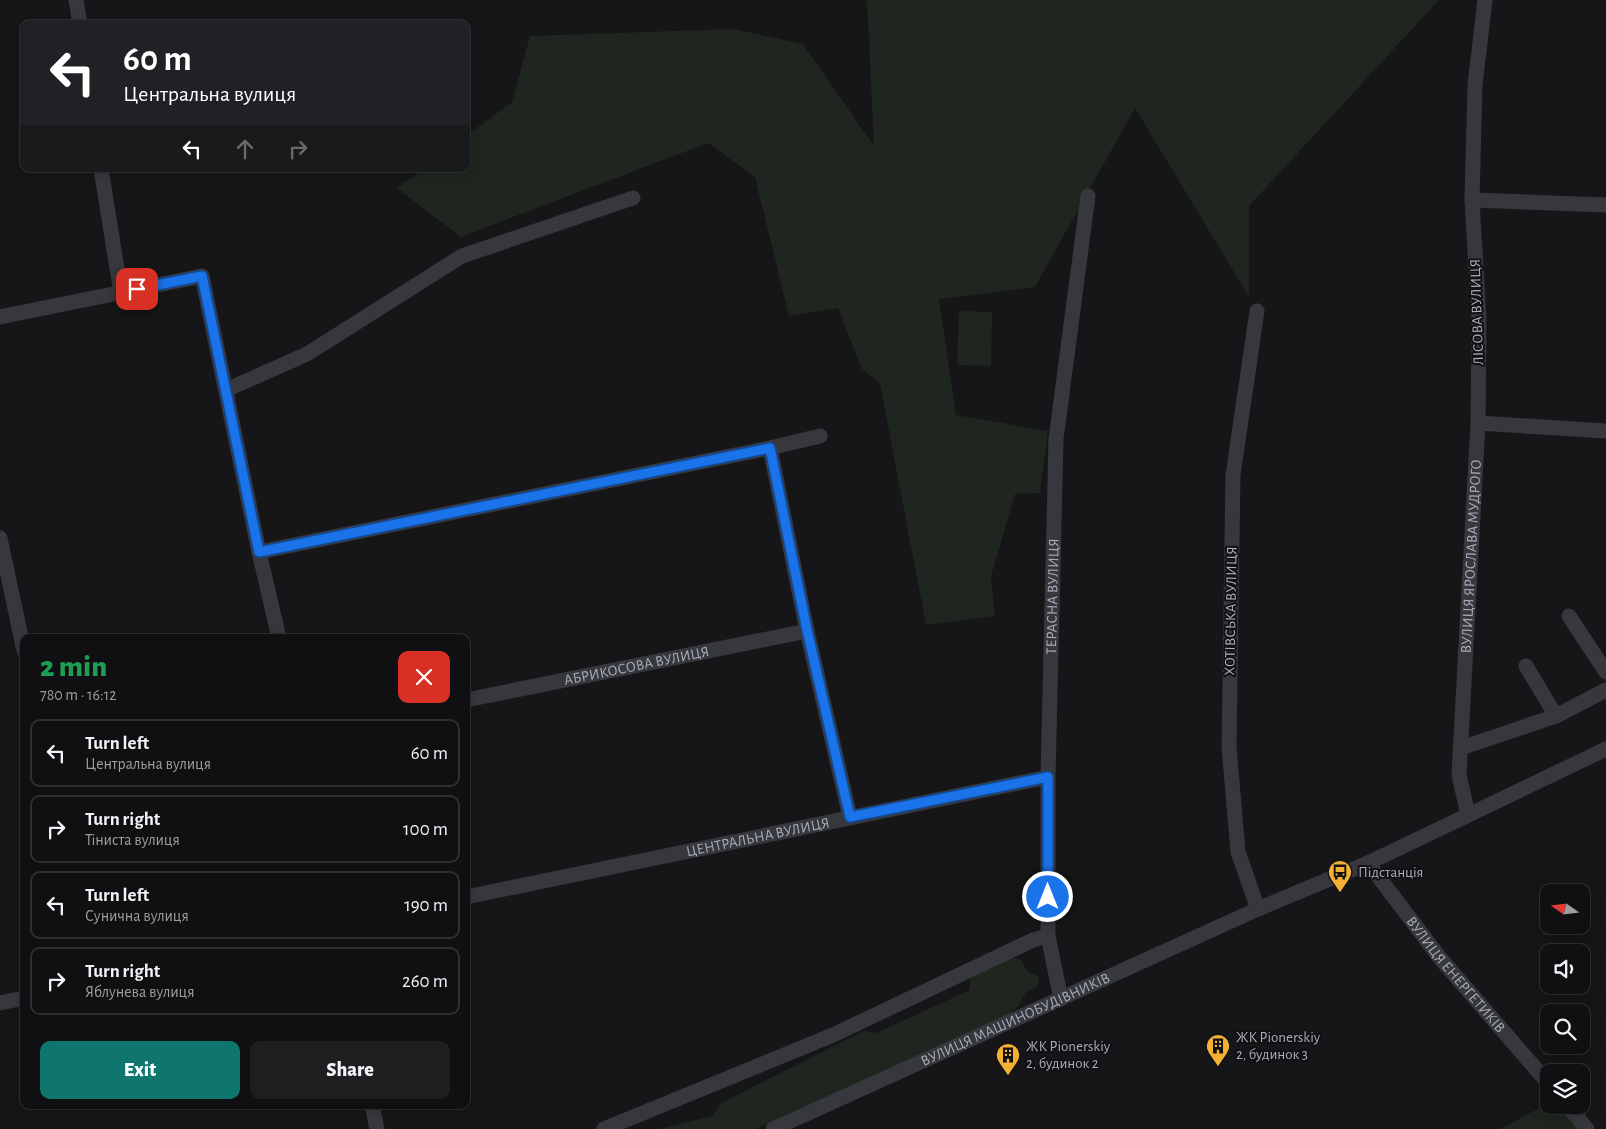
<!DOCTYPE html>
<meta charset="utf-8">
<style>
:root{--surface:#101012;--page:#1e1e20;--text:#f1f3f6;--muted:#9c9d9f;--line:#303032;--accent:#0f766e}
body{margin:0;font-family:"Alegreya Sans",sans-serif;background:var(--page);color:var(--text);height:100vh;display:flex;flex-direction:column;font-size:19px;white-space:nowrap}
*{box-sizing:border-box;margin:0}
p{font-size:16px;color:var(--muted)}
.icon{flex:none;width:28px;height:28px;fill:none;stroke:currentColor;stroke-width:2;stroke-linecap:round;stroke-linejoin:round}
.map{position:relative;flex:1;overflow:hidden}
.side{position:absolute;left:20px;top:634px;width:450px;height:475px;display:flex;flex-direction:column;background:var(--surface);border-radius:10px;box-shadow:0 2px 12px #0003,0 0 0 1px var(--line)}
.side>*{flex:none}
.hud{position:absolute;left:20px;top:20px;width:450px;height:152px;border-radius:10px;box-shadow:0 2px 12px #0003,0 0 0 1px var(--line);background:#202124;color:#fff;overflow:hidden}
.needle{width:32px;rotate:284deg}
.fabs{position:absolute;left:1540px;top:884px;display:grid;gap:10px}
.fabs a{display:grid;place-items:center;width:50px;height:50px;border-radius:10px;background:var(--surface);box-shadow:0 2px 12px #0003,0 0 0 1px var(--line);font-size:25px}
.pin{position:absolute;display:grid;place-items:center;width:42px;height:42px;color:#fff;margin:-21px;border-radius:10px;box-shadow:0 2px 8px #0006}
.me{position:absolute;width:55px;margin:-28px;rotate:0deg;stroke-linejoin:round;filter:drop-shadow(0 0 4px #0008)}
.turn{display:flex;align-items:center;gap:18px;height:105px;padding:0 20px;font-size:22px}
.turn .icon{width:65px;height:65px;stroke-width:2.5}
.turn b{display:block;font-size:35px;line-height:42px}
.lanes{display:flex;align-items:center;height:48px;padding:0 20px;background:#0003;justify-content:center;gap:25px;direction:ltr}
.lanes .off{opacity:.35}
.round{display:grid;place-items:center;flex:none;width:52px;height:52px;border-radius:10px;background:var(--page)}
.headline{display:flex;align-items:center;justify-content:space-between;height:85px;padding:0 20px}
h1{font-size:30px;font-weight:800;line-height:38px;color:#1e9e55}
.action{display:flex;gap:10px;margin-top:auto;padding:10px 20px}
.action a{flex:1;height:58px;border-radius:10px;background:var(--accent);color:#fff;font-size:20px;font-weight:800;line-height:58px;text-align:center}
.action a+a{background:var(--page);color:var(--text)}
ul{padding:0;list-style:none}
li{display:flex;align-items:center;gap:15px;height:68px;margin:0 10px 8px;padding:0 10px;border:2px solid var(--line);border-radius:10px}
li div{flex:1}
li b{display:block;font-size:19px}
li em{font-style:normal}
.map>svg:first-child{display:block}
</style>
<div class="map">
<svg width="1606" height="1129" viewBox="0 0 1606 1129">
<rect width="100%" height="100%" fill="#161618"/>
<path fill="#1e261f" d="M 867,0 L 1439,0 L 1249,206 L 1249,297 L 1135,108 L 1035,287 L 939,299 L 956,415 L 1048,431 L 1040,493 L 1015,494 L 991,576 L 995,616 L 926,625 L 880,384 L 862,369 L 838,308 L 789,316 L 755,177 L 708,143 L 461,237 L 397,188 L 423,169 L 466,169 L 466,136 L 512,102 L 530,36 L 734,29 L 803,44 L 874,146 Z
M 959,311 L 992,312 L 991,366 L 957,365 Z
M 1009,957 L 1021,960 L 1027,971 L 1039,976 L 1037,987 L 1026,992 L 1018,1007 L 1002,1019 L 756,1129 L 660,1129 L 712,1116 L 723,1102 L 864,1031 L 876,1033 L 970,990 L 970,977 Z
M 1549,1103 L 1549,1105 L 1567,1105 L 1587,1129 L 1500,1129 Z"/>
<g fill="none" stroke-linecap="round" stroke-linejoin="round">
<g stroke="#37383d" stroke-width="15">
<path d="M 76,0 L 80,24"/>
<path d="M 101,169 L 121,293"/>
<path d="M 1472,200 L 1606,205"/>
<path d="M 1257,311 L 1233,475 L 1229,747 L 1238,852 L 1258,909"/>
<path d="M 0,317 L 202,276 L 259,552 L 279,638"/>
<path d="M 226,390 L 307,354 L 462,256 L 633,198"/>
<path d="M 1478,423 L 1606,431"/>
<path d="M 770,448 L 807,631 L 850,817"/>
<path d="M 0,538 L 24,651"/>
<path d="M 259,552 L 770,448 L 820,436"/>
<path d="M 1569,616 L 1606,672"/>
<path d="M 1526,666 L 1556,716"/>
<path id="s1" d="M 466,700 L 807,631"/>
<path d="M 1461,748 L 1556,716 L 1606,690"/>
<path id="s2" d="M 1468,815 L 1459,775 L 1478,423 L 1479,320 L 1472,200 L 1475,85 L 1485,0"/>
<path id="s3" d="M 1368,863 L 1440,958 L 1549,1084"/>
<path id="s4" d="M 466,897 L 1048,777"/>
<path id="s5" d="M 1061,999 L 1048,936 L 1048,777 L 1056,439 L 1088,196"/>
<path d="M 0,1003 L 24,998"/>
<path d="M 372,1105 L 377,1129"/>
<path d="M 1567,1105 L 1587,1129"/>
<path d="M 604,1129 L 833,1035 L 1033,940 L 1048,936"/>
<path id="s6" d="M 773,1129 L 1258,909 L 1368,863 L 1606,749"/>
</g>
</g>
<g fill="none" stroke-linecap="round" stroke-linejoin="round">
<g stroke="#114b97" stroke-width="12">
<path id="route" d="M 137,289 L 202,276 L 259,552 L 770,448 L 807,630 L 850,817 L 1048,777 L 1048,897"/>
</g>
<use href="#route" stroke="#1a73e8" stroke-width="9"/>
</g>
<defs>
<g id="bus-pin" transform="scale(1.25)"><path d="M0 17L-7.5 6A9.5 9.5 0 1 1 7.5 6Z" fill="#f2b134" stroke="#111113"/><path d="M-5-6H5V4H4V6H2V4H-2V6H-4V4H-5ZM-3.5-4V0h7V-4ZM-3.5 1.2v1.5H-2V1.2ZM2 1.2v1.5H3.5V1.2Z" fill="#111"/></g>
<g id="building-pin" transform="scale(1.25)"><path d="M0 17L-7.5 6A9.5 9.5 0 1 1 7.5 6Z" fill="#f2b134" stroke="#111113"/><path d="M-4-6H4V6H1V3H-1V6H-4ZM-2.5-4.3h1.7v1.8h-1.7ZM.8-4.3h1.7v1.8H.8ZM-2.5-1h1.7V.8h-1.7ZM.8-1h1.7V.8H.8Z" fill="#111"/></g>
</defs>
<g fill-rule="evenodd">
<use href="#bus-pin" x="1340" y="872"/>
<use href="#building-pin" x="1218" y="1046"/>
<use href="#building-pin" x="1008" y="1055"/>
</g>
<g text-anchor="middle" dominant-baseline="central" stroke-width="4" stroke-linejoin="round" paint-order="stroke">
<g font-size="15" fill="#a8adb8" stroke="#111113">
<text transform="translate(1477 312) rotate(-92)">ЛІСОВА ВУЛИЦЯ</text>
<text stroke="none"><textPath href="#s2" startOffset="260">ВУЛИЦЯ ЯРОСЛАВА МУДРОГО</textPath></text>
<text stroke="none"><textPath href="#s5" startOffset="404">ТЕРАСНА ВУЛИЦЯ</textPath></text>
<text transform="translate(1231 611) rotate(-89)">ХОТІВСЬКА ВУЛИЦЯ</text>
<text stroke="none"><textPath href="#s1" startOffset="174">АБРИКОСОВА ВУЛИЦЯ</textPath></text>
<text stroke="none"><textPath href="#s4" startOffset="298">ЦЕНТРАЛЬНА ВУЛИЦЯ</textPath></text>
<text stroke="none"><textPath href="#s3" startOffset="142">ВУЛИЦЯ ЕНЕРГЕТИКІВ</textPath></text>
<text stroke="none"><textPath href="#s6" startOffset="266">ВУЛИЦЯ МАШИНОБУДІВНИКІВ</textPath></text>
</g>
<g font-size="15" fill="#a8adb8" stroke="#111113" text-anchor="start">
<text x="1358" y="872">Підстанція</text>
<text x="1236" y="1037">ЖК Pionerskiy<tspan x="1236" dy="17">2, будинок 3</tspan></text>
<text x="1026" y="1046">ЖК Pionerskiy<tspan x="1026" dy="17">2, будинок 2</tspan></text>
</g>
</g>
</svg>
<div class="fabs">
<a><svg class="needle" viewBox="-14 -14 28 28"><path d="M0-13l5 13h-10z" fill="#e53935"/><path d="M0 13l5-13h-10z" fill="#9c9d9f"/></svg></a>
<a><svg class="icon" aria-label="sound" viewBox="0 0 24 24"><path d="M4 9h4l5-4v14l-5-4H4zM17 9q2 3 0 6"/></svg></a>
<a><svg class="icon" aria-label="search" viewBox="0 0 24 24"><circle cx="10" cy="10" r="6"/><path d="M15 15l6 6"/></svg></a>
<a><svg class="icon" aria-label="layers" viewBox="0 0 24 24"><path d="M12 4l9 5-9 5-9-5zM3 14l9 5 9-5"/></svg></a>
</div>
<div class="pin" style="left:137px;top:289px;background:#d93025"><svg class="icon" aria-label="arrive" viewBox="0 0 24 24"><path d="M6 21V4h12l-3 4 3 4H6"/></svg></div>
<svg class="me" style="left:1048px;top:897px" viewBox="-20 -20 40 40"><circle r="17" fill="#1a73e8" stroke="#fff" stroke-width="3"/><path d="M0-11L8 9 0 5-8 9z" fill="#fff"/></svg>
<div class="hud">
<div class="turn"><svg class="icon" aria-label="left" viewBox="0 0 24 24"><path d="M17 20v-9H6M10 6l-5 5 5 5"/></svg><div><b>60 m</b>Центральна вулиця</div></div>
<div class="lanes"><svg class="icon" aria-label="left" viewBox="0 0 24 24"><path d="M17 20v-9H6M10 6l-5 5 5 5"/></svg><svg class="icon off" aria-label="ahead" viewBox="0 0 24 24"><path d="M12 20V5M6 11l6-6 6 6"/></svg><svg class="icon off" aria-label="right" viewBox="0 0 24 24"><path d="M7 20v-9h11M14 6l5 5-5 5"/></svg></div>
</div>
<section class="side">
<div class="headline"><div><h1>2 min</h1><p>780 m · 16:12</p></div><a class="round" style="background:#d93025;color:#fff"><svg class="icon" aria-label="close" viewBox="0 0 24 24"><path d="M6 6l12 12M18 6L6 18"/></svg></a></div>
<ul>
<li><svg class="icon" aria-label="left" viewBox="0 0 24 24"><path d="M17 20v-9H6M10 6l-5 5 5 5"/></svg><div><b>Turn left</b><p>Центральна вулиця</p></div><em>60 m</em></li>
<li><svg class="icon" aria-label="right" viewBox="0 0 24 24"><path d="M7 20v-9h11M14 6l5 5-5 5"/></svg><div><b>Turn right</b><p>Тіниста вулиця</p></div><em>100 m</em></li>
<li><svg class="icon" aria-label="left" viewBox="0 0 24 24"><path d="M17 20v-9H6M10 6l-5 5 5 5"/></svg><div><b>Turn left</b><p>Сунична вулиця</p></div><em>190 m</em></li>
<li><svg class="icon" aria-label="right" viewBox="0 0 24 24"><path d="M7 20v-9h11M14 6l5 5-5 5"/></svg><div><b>Turn right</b><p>Яблунева вулиця</p></div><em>260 m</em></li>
</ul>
<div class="action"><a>Exit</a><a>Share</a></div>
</section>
</div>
